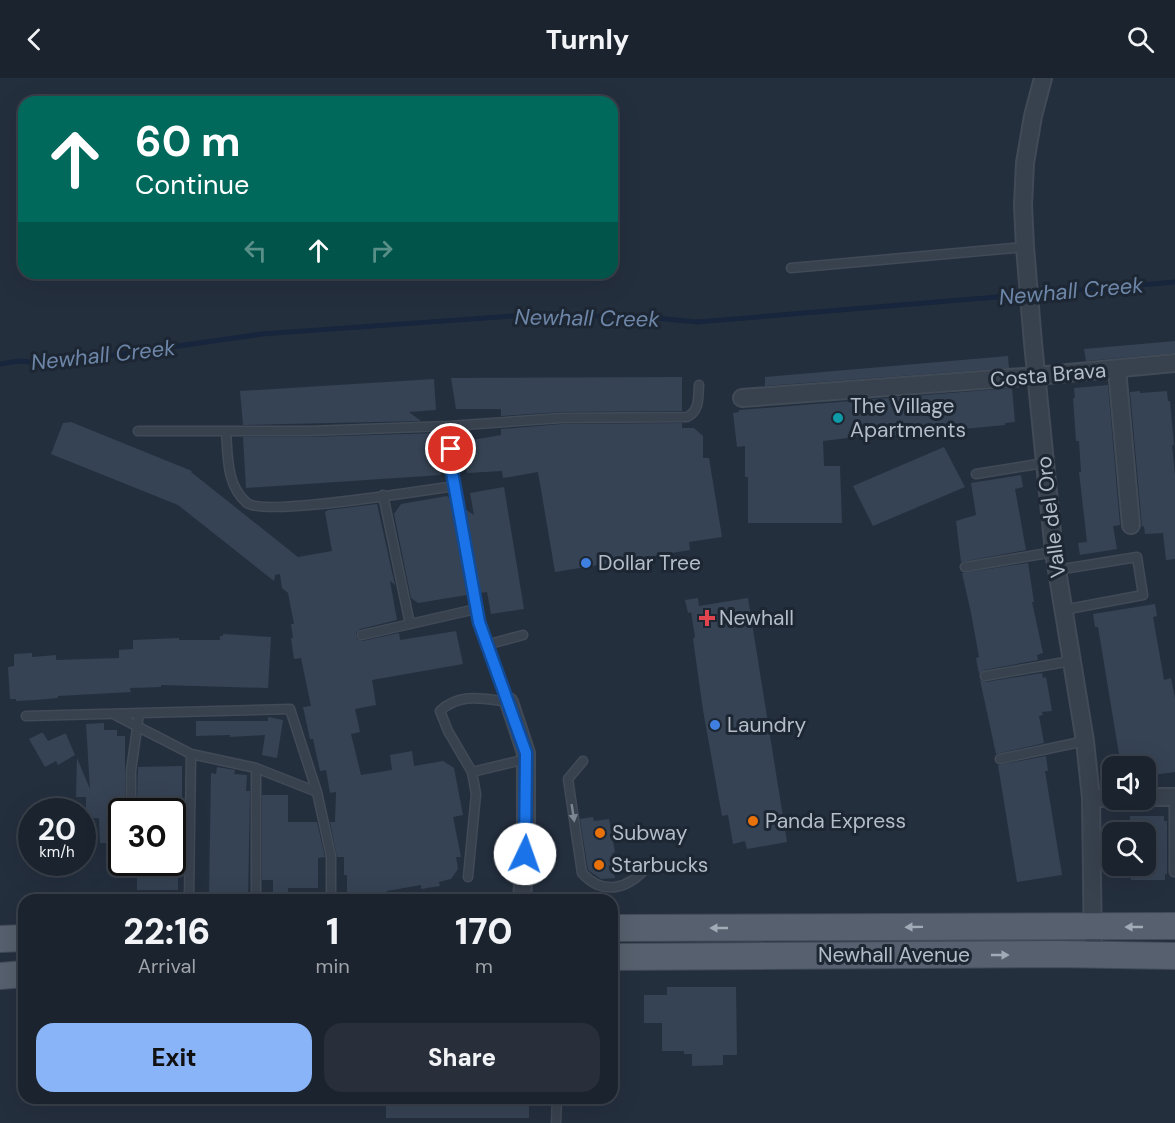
<!DOCTYPE html>
<style>
:root{--surface:#1b232e;--page:#282f3a;--text:#f1f3f6;--muted:#a0a4aa;--line:#39404a;--accent:#8ab4f8}
body{margin:0;font-family:"DM Sans",sans-serif;background:var(--page);color:var(--text);height:100vh;display:flex;flex-direction:column;font-size:22px;white-space:nowrap}
*{box-sizing:border-box;margin:0}
p{font-size:20px;color:var(--muted)}
.icon{flex:none;width:33px;height:33px;fill:none;stroke:currentColor;stroke-width:2;stroke-linecap:round;stroke-linejoin:round}
.map{position:relative;flex:1;overflow:hidden}
.panel{position:absolute;left:18px;top:816px;width:600px;height:210px;display:flex;flex-direction:column;background:var(--surface);border-radius:18px;box-shadow:0 6px 24px #0002,0 0 0 2px var(--line)}
.panel>*{flex:none}
.hud{position:absolute;left:18px;top:18px;width:600px;height:183px;border-radius:18px;box-shadow:0 6px 24px #0002,0 0 0 2px var(--line);background:#00695c;color:#fff;overflow:hidden}
.controls{position:absolute;left:1102px;top:678px;display:grid;gap:12px}
.controls a{display:grid;place-items:center;width:54px;height:54px;border-radius:12px;background:var(--surface);box-shadow:0 6px 24px #0002,0 0 0 2px var(--line);font-size:30px}
.speed{position:absolute;left:18px;top:720px;display:flex;gap:12px;font-size:30px;font-weight:700;text-align:center}
.speed>*{display:grid;place-content:center;width:78px;height:78px;border-radius:50%;background:var(--surface);box-shadow:0 6px 24px #0002,0 0 0 2px var(--line);line-height:1}
.speed small{font-size:15px;font-weight:400}
.speed .limit{border:3px solid #111;border-radius:9px;background:#fff;color:#111}
.pin{position:absolute;display:grid;place-items:center;width:51px;height:51px;color:#fff;margin:-26px;border:3px solid #fff;border-radius:50%;box-shadow:0 2px 6px #0007}
.me{position:absolute;width:66px;margin:-33px;rotate:3deg;stroke-linejoin:round;filter:drop-shadow(0 0 4px #0008)}
.turn{display:flex;align-items:center;gap:21px;height:126px;padding:0 18px;font-size:27px}
.turn .icon{width:78px;height:78px;stroke-width:2.5}
.turn b{display:block;font-size:42px;line-height:51px}
.lanes{display:flex;align-items:center;height:57px;padding:0 18px;background:#0003;justify-content:center;gap:30px;direction:ltr}
.lanes .off{opacity:.35}
.eta{display:flex;justify-content:space-evenly;align-items:center;height:102px;text-align:center}
.eta b{font-size:36px;font-weight:800;line-height:42px}
.primary-button{display:flex;gap:12px;margin-top:auto;padding:12px 18px}
.primary-button a{flex:1;height:69px;border-radius:18px;background:var(--accent);color:#111;font-size:24px;font-weight:800;line-height:69px;text-align:center}
.primary-button a+a{background:var(--page);color:var(--text)}
header{display:flex;justify-content:space-between;align-items:center;height:78px;padding:0 18px;background:var(--surface);font-size:27px;font-weight:800}
.map>svg:first-child{display:block}
</style>
<header><svg class="icon" aria-label="back" viewBox="0 0 24 24"><path d="M15 5l-7 7 7 7"/></svg>Turnly<svg class="icon" aria-label="search" viewBox="0 0 24 24"><circle cx="10" cy="10" r="6"/><path d="M15 15l6 6"/></svg></header>
<div class="map">
<svg width="1175" height="1045" viewBox="0 0 1175 1045">
<rect width="100%" height="100%" fill="#242f3e"/>
<g fill="none" stroke-linecap="round" stroke-linejoin="round">
<path stroke="#17263c" stroke-width="5" d="M 0,286 L 19,283 L 52,286 L 262,256 L 515,238 L 634,238 L 697,244 L 1175,204"/>
</g>
<path fill="#364354" d="M 1175,263 L 1175,275 L 1086,283 L 1084,271 Z
M 1008,278 L 1009,290 L 765,308 L 765,299 Z
M 682,299 L 682,333 L 562,334 L 501,338 L 501,331 L 456,331 L 451,300 Z
M 434,301 L 436,332 L 409,334 L 421,343 L 243,347 L 240,313 Z
M 1108,307 L 1120,447 L 1113,448 L 1117,471 L 1080,477 L 1078,465 L 1087,464 L 1079,394 L 1081,394 L 1079,363 L 1076,363 L 1073,320 L 1075,320 L 1074,310 Z
M 1012,310 L 1015,344 L 1005,345 L 1005,347 L 890,358 L 889,355 L 823,363 L 824,388 L 840,388 L 842,445 L 748,445 L 748,399 L 745,399 L 745,368 L 737,369 L 733,335 L 739,334 L 739,332 Z
M 1140,313 L 1140,315 L 1167,313 L 1168,323 L 1170,323 L 1174,367 L 1172,367 L 1175,397 L 1175,481 L 1166,482 L 1163,455 L 1145,456 L 1144,448 L 1142,449 L 1130,314 Z
M 71,344 L 192,393 L 191,394 L 298,479 L 332,473 L 325,434 L 328,432 L 377,426 L 395,507 L 390,503 L 397,542 L 360,551 L 356,555 L 357,561 L 363,563 L 399,555 L 400,562 L 456,553 L 463,586 L 372,602 L 376,627 L 355,631 L 360,654 L 351,656 L 361,697 L 392,692 L 390,677 L 412,673 L 414,688 L 443,683 L 454,690 L 463,737 L 453,739 L 461,779 L 456,779 L 458,791 L 451,801 L 439,804 L 440,808 L 421,811 L 421,807 L 387,813 L 387,822 L 347,822 L 347,797 L 344,797 L 344,779 L 337,779 L 330,744 L 335,744 L 336,714 L 330,715 L 326,692 L 320,693 L 313,661 L 310,661 L 303,629 L 311,628 L 301,580 L 294,581 L 291,560 L 293,560 L 291,546 L 294,546 L 288,515 L 282,510 L 280,496 L 275,497 L 274,503 L 178,427 L 51,376 L 63,345 Z
M 682,345 L 682,350 L 694,350 L 703,358 L 703,380 L 709,380 L 722,459 L 689,464 L 690,472 L 555,494 L 538,394 L 503,400 L 502,393 L 467,395 L 461,364 L 501,357 L 501,351 L 562,346 Z
M 437,355 L 441,397 L 246,410 L 243,359 L 309,359 Z
M 944,369 L 965,409 L 873,448 L 853,408 Z
M 1021,397 L 1023,409 L 1015,411 L 1026,472 L 961,484 L 956,443 L 976,437 L 971,405 Z
M 504,409 L 524,531 L 491,536 L 487,514 L 480,515 L 465,431 L 474,437 L 470,415 Z
M 447,418 L 450,421 L 467,517 L 418,525 L 411,520 L 394,436 L 401,426 Z
M 1028,485 L 1034,524 L 1032,524 L 1043,575 L 1037,577 L 1038,582 L 984,592 L 979,596 L 976,580 L 979,579 L 971,535 L 962,495 Z
M 698,520 L 699,528 L 748,520 L 787,764 L 747,771 L 745,763 L 733,766 L 728,737 L 722,738 L 703,632 L 693,561 L 695,559 L 691,534 L 688,535 L 685,522 Z
M 1155,526 L 1157,538 L 1153,539 L 1164,602 L 1171,600 L 1175,620 L 1175,694 L 1146,698 L 1146,688 L 1121,688 L 1098,549 L 1095,549 L 1093,536 Z
M 223,556 L 271,559 L 268,610 L 161,607 L 161,609 L 130,610 L 131,614 L 58,618 L 58,620 L 35,622 L 16,623 L 16,621 L 10,621 L 8,589 L 14,588 L 14,576 L 32,575 L 32,579 L 56,577 L 56,582 L 119,580 L 119,572 L 133,571 L 133,562 L 179,560 L 179,562 L 220,562 L 220,558 L 223,558 Z
M 1042,595 L 1043,600 L 1046,599 L 1052,633 L 1042,634 L 1043,637 L 1039,638 L 1044,665 L 996,676 L 980,602 L 986,604 Z
M 268,639 L 283,642 L 277,680 L 262,677 L 265,657 L 230,659 L 230,657 L 196,658 L 196,643 L 268,643 Z
M 104,645 L 104,652 L 117,652 L 117,658 L 125,658 L 125,726 L 122,726 L 122,765 L 100,765 L 99,740 L 86,740 L 86,719 L 76,719 L 77,680 L 90,711 L 86,646 Z
M 41,655 L 43,655 L 48,663 L 64,656 L 66,656 L 75,677 L 58,687 L 56,683 L 45,689 L 29,661 Z
M 1046,678 L 1048,693 L 1045,693 L 1062,797 L 1017,804 L 998,687 Z
M 182,688 L 182,725 L 176,725 L 176,734 L 159,734 L 159,725 L 137,725 L 138,689 Z
M 217,689 L 235,692 L 234,696 L 247,697 L 246,713 L 250,713 L 248,822 L 221,822 L 221,819 L 209,818 L 211,695 L 216,696 Z
M 262,717 L 288,717 L 288,744 L 317,744 L 325,779 L 318,780 L 318,810 L 288,810 L 288,822 L 273,822 L 273,802 L 262,802 Z
M 1130,738 L 1164,738 L 1164,743 L 1167,743 L 1167,796 L 1165,796 L 1165,802 L 1131,802 L 1131,788 L 1146,788 L 1146,754 L 1130,754 Z
M 593,739 L 594,743 L 609,741 L 615,774 L 612,776 L 615,800 L 601,801 L 588,792 L 580,741 Z
M 158,784 L 175,784 L 175,788 L 178,788 L 178,812 L 137,812 L 137,794 L 151,794 L 151,788 L 158,788 Z
M 667,909 L 736,909 L 737,977 L 723,977 L 723,987 L 692,988 L 692,976 L 684,976 L 684,973 L 662,973 L 662,945 L 644,945 L 644,917 L 667,917 Z
M 386,1020 L 529,1020 L 529,1040 L 386,1040 Z"/>
<g fill="none" stroke-linecap="round" stroke-linejoin="round">
<g stroke="#414a57" stroke-width="11">
<path id="lane" d="M 791,190 L 1025,169
M 138,353 L 309,353 L 449,348
M 226,353 C 228,378 226,407 247,425 C 264,439 424,412 455,408
M 976,396 L 1044,385
M 383,417 L 410,546
M 965,489 L 1054,474
M 1057,492 L 1137,479 L 1143,517 L 1063,532
M 362,557 L 476,531 L 452,394 L 449,348 L 562,340 L 687,339 C 700,333 698,319 699,307
M 486,567 L 523,557
M 985,598 L 1071,583
M 26,638 L 290,631 L 317,714 L 331,778 L 331,822
M 117,638 L 191,676 L 256,690 L 317,714
M 1000,681 L 1085,663
M 583,683 L 568,701 L 582,795 C 603,818 628,811 646,790
M 472,694 L 526,681
M 1174,719 L 1174,794
M 131,734 L 131,693 L 139,636
M 468,799 L 476,716 L 472,694 L 448,653 L 440,633 C 460,614 484,621 509,624 L 486,567 L 476,531
M 189,822 L 191,676
M 256,822 L 256,690
M 556,1045 L 557,1020"/>
</g>
<g stroke="#414a57" stroke-width="20">
<path id="street" d="M 1043,0 L 1033,38 L 1025,85 L 1023,127 L 1025,169 L 1033,265 L 1054,474 L 1085,663 L 1091,720 L 1093,878
M 1117,291 L 1131,447
M 742,320 L 1036,298 L 1175,285
M 509,624 L 526,675 L 526,755 L 522,822
M 1146,719 L 1175,719
M 1091,720 L 1113,720"/>
</g>
<g stroke="#414a57" stroke-width="28">
<path id="primary" d="M 612,850 L 1175,848
M 0,861 L 24,860
M 612,879 L 1057,876 L 1175,878
M 0,898 L 24,896"/>
</g>
<use href="#lane" stroke="#38414e" stroke-width="8"/>
<use href="#street" stroke="#38414e" stroke-width="16"/>
<use href="#primary" stroke="#56606e" stroke-width="26"/>
</g>
<defs><path id="oneway-solid" d="M-6-.8H1V-3.2L6.5 0L1 3.2V.8H-6Z" transform="scale(1.5)"/></defs>
<use fill="#7c8592" href="#oneway-solid" transform="translate(573 735) rotate(81)"/>
<g fill="#a1aab7">
<use href="#oneway-solid" transform="translate(914 849) rotate(179)"/>
<use href="#oneway-solid" transform="translate(1134 849) rotate(180)"/>
<use href="#oneway-solid" transform="translate(719 850) rotate(180)"/>
<use href="#oneway-solid" transform="translate(1000 877)"/>
</g>
<g fill="none" stroke-linecap="round" stroke-linejoin="round">
<g stroke="#114b97" stroke-width="15">
<path id="route" d="M 451,371 L 452,394 L 479,544 L 526,675 L 525,776"/>
</g>
<use href="#route" stroke="#1a73e8" stroke-width="10"/>
</g>
<circle fill="#0f9aa8" stroke="#1d2633" stroke-width="2" cx="838" cy="340" r="6"/>
<g fill="#3f7fe0" stroke="#1d2633" stroke-width="2">
<circle cx="586" cy="485" r="6"/>
<circle cx="715" cy="647" r="6"/>
</g>
<path fill="#e0444e" stroke="#1d2633" stroke-width="2" d="M704 531h6v6h6v6h-6v6h-6v-6h-6v-6h6z"/>
<g fill="#e8710a" stroke="#1d2633" stroke-width="2">
<circle cx="753" cy="743" r="6"/>
<circle cx="600" cy="755" r="6"/>
<circle cx="599" cy="787" r="6"/>
</g>
<g text-anchor="middle" dominant-baseline="central" stroke-width="6" stroke-linejoin="round" paint-order="stroke">
<g font-size="21" fill="#b4bcc9" stroke="#1d2633">
<text transform="translate(1048 297) rotate(-5)">Costa Brava</text>
<text transform="translate(1051 439) rotate(-97)">Valle del Oro</text>
<text x="894" y="877">Newhall Avenue</text>
</g>
<g font-size="21" fill="#b4bcc9" stroke="#1d2633" text-anchor="start">
<text x="850" y="328">The Village<tspan x="850" dy="24">Apartments</tspan></text>
<text x="598" y="485">Dollar Tree</text>
<text x="719" y="540">Newhall</text>
<text x="727" y="647">Laundry</text>
<text x="765" y="743">Panda Express</text>
<text x="612" y="755">Subway</text>
<text x="611" y="787">Starbucks</text>
</g>
<g font-size="22" font-style="italic" fill="#6d86a8" stroke="#1d2633">
<text transform="translate(1071 213) rotate(-5)">Newhall Creek</text>
<text transform="translate(587 240) rotate(1)">Newhall Creek</text>
<text transform="translate(103 277) rotate(-6)">Newhall Creek</text>
</g>
</g>
</svg>
<div class="controls">
<a><svg class="icon" aria-label="sound" viewBox="0 0 24 24"><path d="M4 9h4l5-4v14l-5-4H4zM17 9q2 3 0 6"/></svg></a>
<a><svg class="icon" aria-label="search" viewBox="0 0 24 24"><circle cx="10" cy="10" r="6"/><path d="M15 15l6 6"/></svg></a>
</div>
<div class="speed"><div>20<small>km/h</small></div><div class="limit">30</div></div>
<div class="pin" style="left:451px;top:371px;background:#d93025"><svg class="icon" aria-label="arrive" viewBox="0 0 24 24"><path d="M6 21V4h12l-3 4 3 4H6"/></svg></div>
<svg class="me" style="left:525px;top:776px" viewBox="-20 -20 40 40"><circle r="19" fill="#fff"/><path d="M0-13L10 11 0 6-10 11z" fill="#1a73e8"/></svg>
<div class="hud">
<div class="turn"><svg class="icon" aria-label="ahead" viewBox="0 0 24 24"><path d="M12 20V5M6 11l6-6 6 6"/></svg><div><b>60 m</b>Continue</div></div>
<div class="lanes"><svg class="icon off" aria-label="left" viewBox="0 0 24 24"><path d="M17 20v-9H6M10 6l-5 5 5 5"/></svg><svg class="icon" aria-label="ahead" viewBox="0 0 24 24"><path d="M12 20V5M6 11l6-6 6 6"/></svg><svg class="icon off" aria-label="right" viewBox="0 0 24 24"><path d="M7 20v-9h11M14 6l5 5-5 5"/></svg></div>
</div>
<section class="panel">
<div class="eta">
<div><b>22:16</b><p>Arrival</p></div>
<div><b>1</b><p>min</p></div>
<div><b>170</b><p>m</p></div>
</div>
<div class="primary-button"><a>Exit</a><a>Share</a></div>
</section>
</div>
